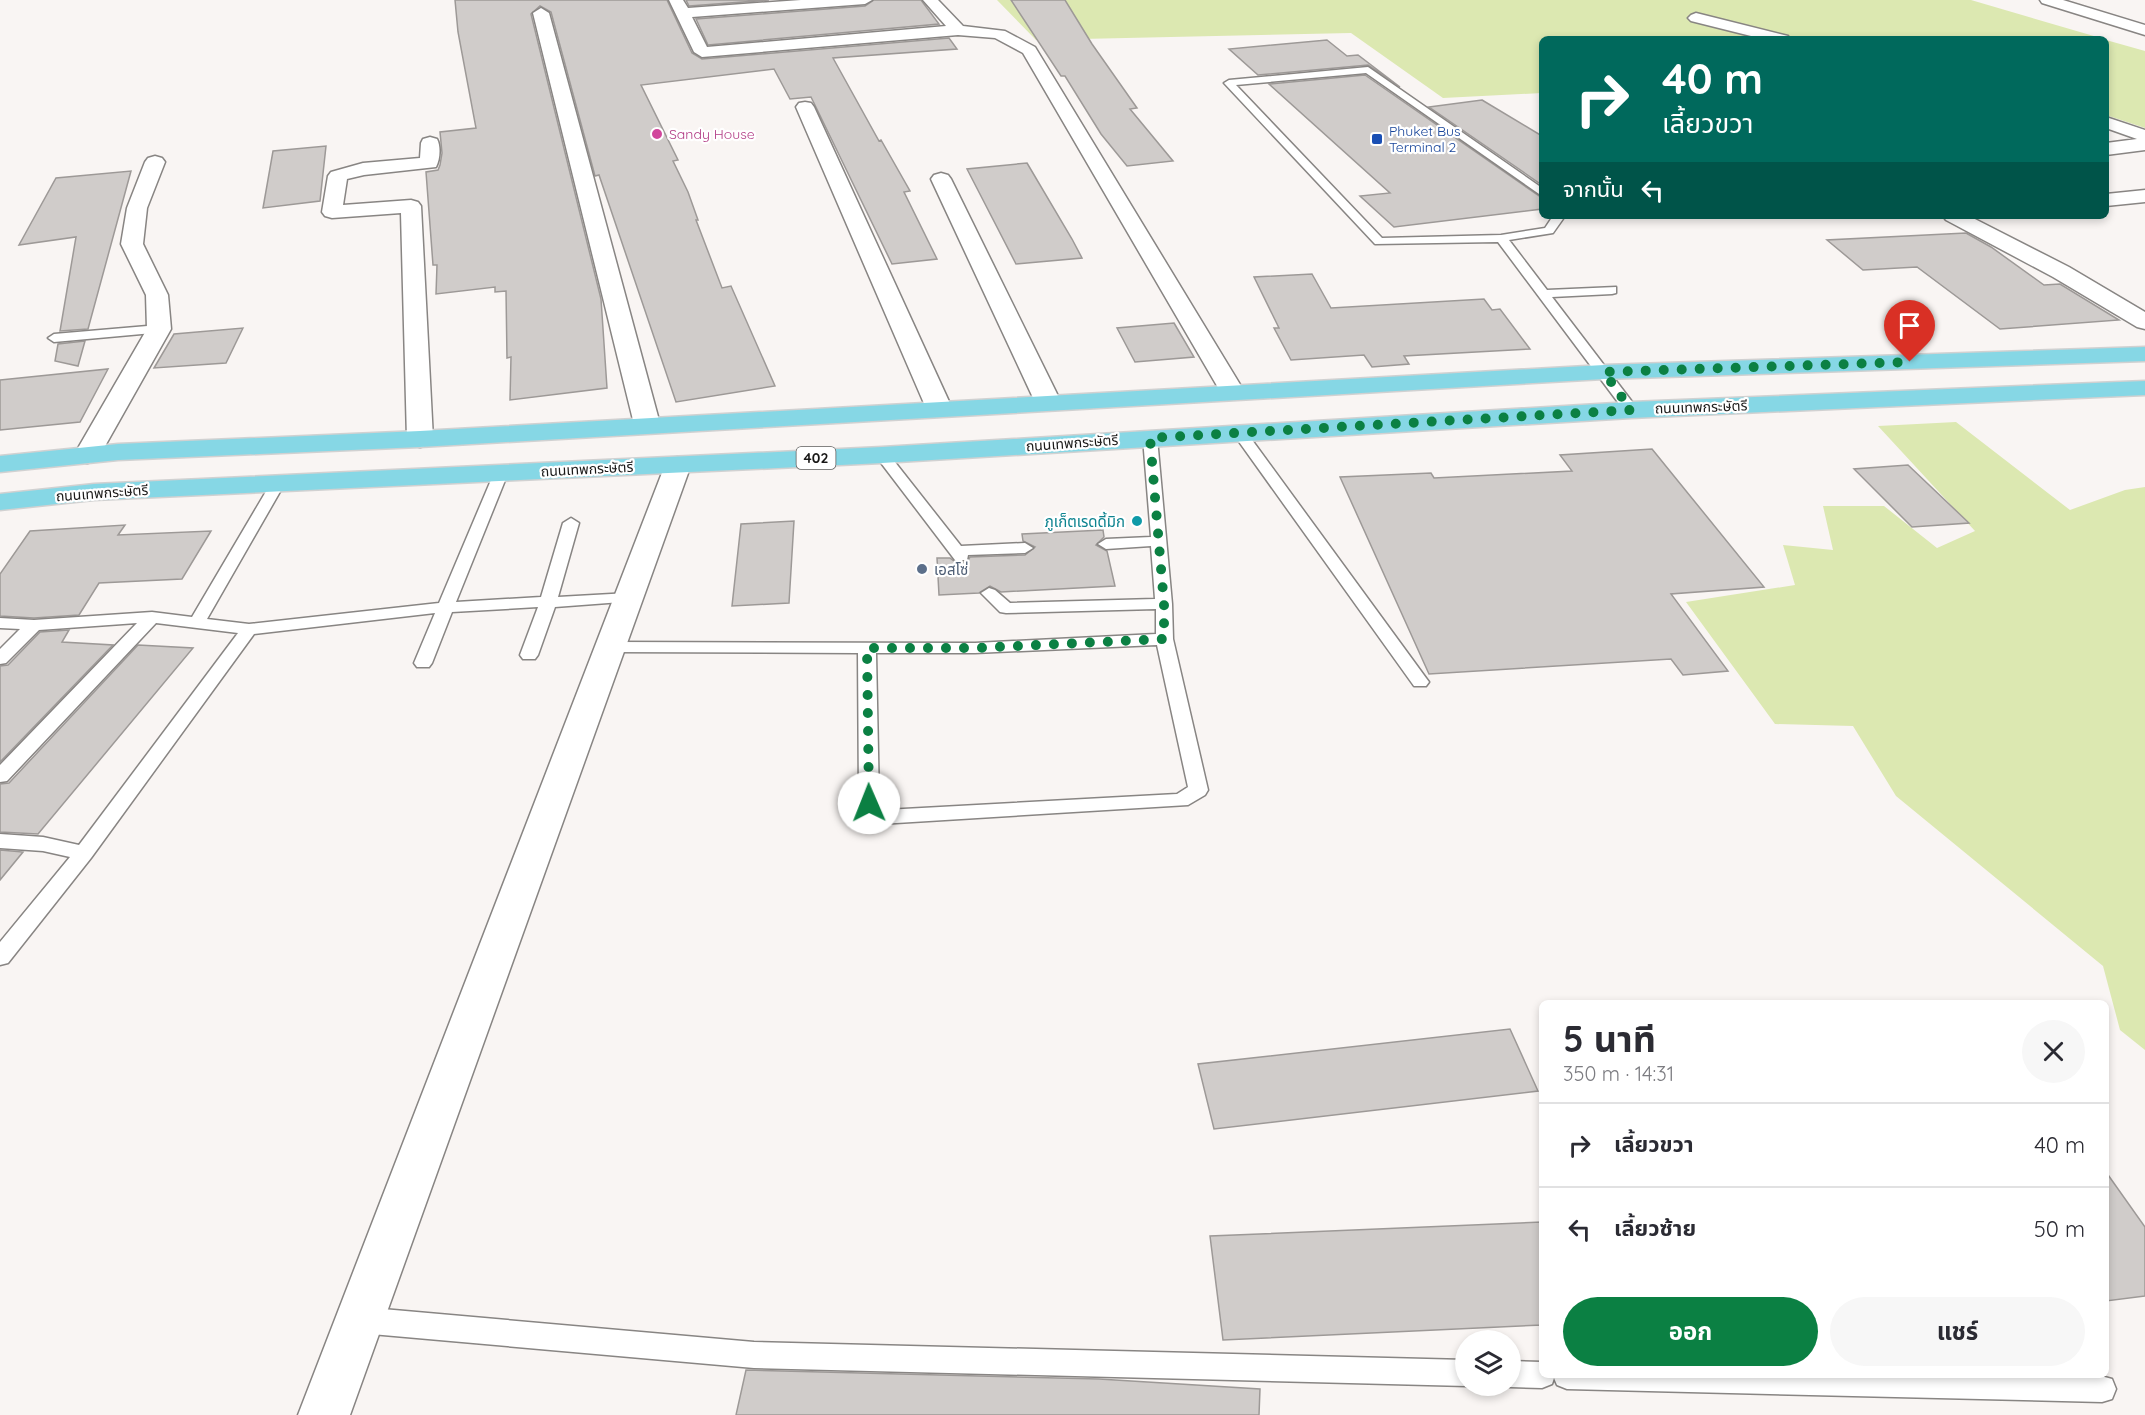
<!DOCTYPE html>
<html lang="th">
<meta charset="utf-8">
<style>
:root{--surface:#fff;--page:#f7f7f7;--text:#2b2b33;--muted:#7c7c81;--line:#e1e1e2;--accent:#0b8043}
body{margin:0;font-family:Quicksand,"Noto Sans Thai",sans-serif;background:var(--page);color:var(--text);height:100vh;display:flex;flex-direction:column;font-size:22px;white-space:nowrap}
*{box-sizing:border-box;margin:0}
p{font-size:20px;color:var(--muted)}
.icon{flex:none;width:33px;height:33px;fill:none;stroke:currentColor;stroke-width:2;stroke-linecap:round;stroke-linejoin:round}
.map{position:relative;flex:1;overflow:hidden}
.sheet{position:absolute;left:1539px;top:1000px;width:570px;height:378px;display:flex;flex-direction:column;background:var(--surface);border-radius:9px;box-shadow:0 3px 9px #0003}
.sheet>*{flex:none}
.top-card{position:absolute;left:1539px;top:36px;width:570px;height:183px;border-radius:9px;box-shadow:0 3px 9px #0003;background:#00695c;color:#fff;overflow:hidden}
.controls{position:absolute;left:1455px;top:1330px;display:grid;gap:12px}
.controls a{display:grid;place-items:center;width:66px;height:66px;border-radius:50%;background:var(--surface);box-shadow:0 3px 9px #0003;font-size:30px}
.pin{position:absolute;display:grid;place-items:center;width:51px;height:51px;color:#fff;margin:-62px -26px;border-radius:50% 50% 50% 0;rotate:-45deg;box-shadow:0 0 6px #0007}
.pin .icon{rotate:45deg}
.me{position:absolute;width:66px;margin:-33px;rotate:359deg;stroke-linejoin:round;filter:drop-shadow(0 0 4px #0008)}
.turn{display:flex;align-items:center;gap:21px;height:126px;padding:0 24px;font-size:27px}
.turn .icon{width:78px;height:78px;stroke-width:2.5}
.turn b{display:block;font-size:42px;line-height:51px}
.then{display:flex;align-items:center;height:57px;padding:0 24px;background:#0003;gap:12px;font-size:22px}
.round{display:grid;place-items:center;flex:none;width:63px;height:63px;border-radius:32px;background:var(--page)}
.overview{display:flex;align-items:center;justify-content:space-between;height:102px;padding:0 24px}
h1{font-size:36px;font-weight:700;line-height:45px}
.action{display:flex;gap:12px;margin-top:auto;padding:12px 24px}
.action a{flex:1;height:69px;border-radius:36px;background:var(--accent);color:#fff;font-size:24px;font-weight:700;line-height:69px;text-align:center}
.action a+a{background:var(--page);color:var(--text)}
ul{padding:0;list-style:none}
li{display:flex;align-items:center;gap:18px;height:84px;padding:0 24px;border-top:2px solid var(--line)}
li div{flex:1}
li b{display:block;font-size:22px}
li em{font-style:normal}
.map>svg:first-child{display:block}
</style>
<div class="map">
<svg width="2145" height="1415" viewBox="0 0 2145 1415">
<rect width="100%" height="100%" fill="#f9f5f3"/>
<path fill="#dce8b1" d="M 997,0 L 1971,0 L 2104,39 L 1542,39 L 1542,93 L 1443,98 L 1351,33 L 1036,40 Z
M 2106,40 L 2145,51 L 2145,128 L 2106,115 Z
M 1956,422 L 2070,510 L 2125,490 L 2145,487 L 2145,1050 L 2120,1030 L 2103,966 L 1896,796 L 1853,726 L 1775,724 L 1686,602 L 1795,585 L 1783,545 L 1833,550 L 1823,506 L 1884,506 L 1937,548 L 1975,531 L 1878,426 Z"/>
<path fill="#d0ccca" stroke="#9d9997" stroke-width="1.5" d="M 455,0 L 667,0 L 692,53 L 702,59 L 949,38 L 957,49 L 833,58 L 879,141 L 881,140 L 910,191 L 904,192 L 937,259 L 892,264 L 811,97 L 790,99 L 774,69 L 641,85 L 678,160 L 673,161 L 688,192 L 698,220 L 696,220 L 722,288 L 731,286 L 775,386 L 676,402 L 599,175 L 595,176 L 551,12 L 540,6 L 531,14 L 601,299 L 607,388 L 510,400 L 511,357 L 507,358 L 506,291 L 495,292 L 495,287 L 436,294 L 437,265 L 433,265 L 426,172 L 438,170 L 440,165 L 442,153 L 440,132 L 476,128 L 458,32 Z
M 686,0 L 769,0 L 689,6 Z
M 874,0 L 921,0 L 939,24 L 708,45 L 696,19 L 865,6 Z
M 1011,0 L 1065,0 L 1092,44 L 1137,108 L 1130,109 L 1173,161 L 1127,166 L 1101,134 L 1065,76 L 1061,76 Z
M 1327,40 L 1347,56 L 1358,55 L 1400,87 L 1368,65 L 1258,75 L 1229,49 Z
M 1365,75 L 1542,198 L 1542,209 L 1394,227 L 1360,196 L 1390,193 L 1269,84 Z
M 1482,100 L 1542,136 L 1542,185 L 1429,107 Z
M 326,146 L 320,201 L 263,208 L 273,151 Z
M 1027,163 L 1072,239 L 1082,258 L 1016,264 L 967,169 Z
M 131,171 L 88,329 L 60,331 L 76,237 L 19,245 L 56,178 Z
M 1966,233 L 1991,247 L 2044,285 L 2060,284 L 2119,320 L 2000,329 L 1917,267 L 1863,270 L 1827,240 Z
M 1312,274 L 1331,308 L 1484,299 L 1492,310 L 1500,309 L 1530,349 L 1404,356 L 1409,364 L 1372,367 L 1364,355 L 1291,360 L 1274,328 L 1279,328 L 1254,277 Z
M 1174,323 L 1194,357 L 1135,362 L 1117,328 Z
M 243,328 L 226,363 L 154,368 L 174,334 Z
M 85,341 L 78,366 L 55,361 L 58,344 Z
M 108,369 L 80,422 L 0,430 L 0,380 Z
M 1652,449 L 1764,587 L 1671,594 L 1728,671 L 1683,675 L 1671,659 L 1429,674 L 1340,477 L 1431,473 L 1434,478 L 1572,471 L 1560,455 Z
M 1908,465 L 1969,523 L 1912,527 L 1854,469 Z
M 794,521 L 789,603 L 732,606 L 741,524 Z
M 125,525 L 118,535 L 211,531 L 182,579 L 99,583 L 79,615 L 34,618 L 0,616 L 0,574 L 30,531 Z
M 1103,530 L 1104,537 L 1096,545 L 1107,551 L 1115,586 L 1001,592 L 990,586 L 979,593 L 939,595 L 937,558 L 950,558 L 955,562 L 967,562 L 970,557 L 1025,555 L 1035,547 L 1023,541 L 1022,534 Z
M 69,630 L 62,642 L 113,645 L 0,762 L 0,666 L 8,665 L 40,632 Z
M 138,645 L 193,648 L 38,834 L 0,832 L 0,784 L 9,783 Z
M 0,850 L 23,852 L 0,880 Z
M 1510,1029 L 1538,1091 L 1214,1129 L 1198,1064 Z
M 2106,1172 L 2145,1227 L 2145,1296 L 2106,1301 Z
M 1542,1222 L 1542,1325 L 1223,1340 L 1210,1236 Z
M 746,1370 L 1099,1379 L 1260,1389 L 1259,1415 L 736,1415 Z"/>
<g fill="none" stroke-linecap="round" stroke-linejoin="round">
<g stroke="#888583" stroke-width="3">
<path id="lane" d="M 1368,67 L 1542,188 L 1542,196 L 1366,73 L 1236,85 L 1382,238 L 1501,235 L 1545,228 L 1553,216 L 1565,216 L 1553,233 L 1509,240 L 1547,290 L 1616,287 L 1616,293 L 1612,294 L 1552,297 L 1636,407 L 1638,410 L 1636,413 L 1626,413 L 1498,242 L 1375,244 L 1224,83 L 1229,80 Z
M 159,325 L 164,326 L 165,329 L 164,332 L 54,342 L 48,338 L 54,334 Z
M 1239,428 L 1244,429 L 1426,678 L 1429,682 L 1426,686 L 1414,686 L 1232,432 Z
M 1150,434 L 1157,438 L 1172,604 L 1173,639 L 1208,790 L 1205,795 L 1188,805 L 880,824 L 873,822 L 859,803 L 858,653 L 612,652 L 606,651 L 603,647 L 606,643 L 612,642 L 975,643 L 1156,634 L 1156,609 L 1006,613 L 1000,612 L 981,593 L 989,588 L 995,590 L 1010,603 L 1155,599 L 1151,546 L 1106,549 L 1098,544 L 1106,539 L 1151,537 L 1143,438 ZM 1157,645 L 1188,787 L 1177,794 L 885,810 L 879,802 L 876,653 L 975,653 Z
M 882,451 L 887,452 L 961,546 L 1025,543 L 1033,548 L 1025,553 L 968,555 L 967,560 L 955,560 L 875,455 Z
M 501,469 L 508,473 L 456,602 L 541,597 L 563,523 L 571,518 L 579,523 L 558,597 L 629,593 L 637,598 L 635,601 L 555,607 L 538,655 L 535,659 L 523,659 L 520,655 L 538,607 L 452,612 L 432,663 L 429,667 L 417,667 L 414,663 L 435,613 L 254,634 L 91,858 L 8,963 L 0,965 L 0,942 L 70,857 L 43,851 L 0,848 L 0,834 L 43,837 L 79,845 L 238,633 L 156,623 L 7,781 L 0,782 L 0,765 L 137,623 L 39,630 L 6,663 L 0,664 L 0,649 L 20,629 L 0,628 L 0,618 L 34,620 L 152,612 L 192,617 L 271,483 L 278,479 L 285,483 L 207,619 L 249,624 L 439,603 L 494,473 Z
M 360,1307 L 754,1342 L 1466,1360 L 1467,1386 L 754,1368 L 360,1333 L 351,1329 L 347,1320 L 351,1311 Z
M 1510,1361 L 1542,1362 L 1542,1376 L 2101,1376 L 2112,1379 L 2116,1389 L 2112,1399 L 2102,1402 L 1567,1389 L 1557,1385 L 1554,1378 L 1552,1384 L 1542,1388 L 1510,1387 L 1507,1386 L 1510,1386 Z"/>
</g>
<g stroke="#888583" stroke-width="3">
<path id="street" d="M 669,0 L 683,0 L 688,8 L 801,0 L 872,0 L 865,4 L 692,17 L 707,47 L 946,26 L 923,0 L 938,0 L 963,26 L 1005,31 L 1035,47 L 1244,391 L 1241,396 L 1232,398 L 1223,396 L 1220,391 L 1023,53 L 995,38 L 958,35 L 702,57 L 694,52 Z
M 2040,0 L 2063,0 L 2145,25 L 2145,35 L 2042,3 Z
M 541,8 L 549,13 L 660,424 L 656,429 L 647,432 L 638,429 L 634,424 L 533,13 Z
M 1696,13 L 1788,36 L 1790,39 L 1763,39 L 1691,21 L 1688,18 L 1691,15 Z
M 805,102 L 811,103 L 814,107 L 952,408 L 948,413 L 939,416 L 930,413 L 926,408 L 796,107 L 799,103 Z
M 2106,117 L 2145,130 L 2145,150 L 2106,155 L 2106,143 L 2137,139 L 2106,128 Z
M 430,137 L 437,139 C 441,146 440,160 436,167 L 364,175 L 347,179 L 343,205 L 411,200 L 418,202 L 421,206 L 433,439 L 429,445 L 420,447 L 411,445 L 407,439 L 401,213 L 332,218 L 325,216 L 322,212 L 328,176 L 331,172 L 363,163 L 420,158 L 421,143 L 423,139 Z
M 155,156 L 162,158 L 165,162 L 147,208 L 143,244 L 168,295 L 171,329 L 100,455 L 96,461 L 87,463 L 78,461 L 74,455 L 147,329 L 146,295 L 121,244 L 127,208 L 145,162 L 148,158 Z
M 941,173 L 948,175 L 951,179 L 1061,402 L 1057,407 L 1048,410 L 1039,407 L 1035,402 L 931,179 L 934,175 Z
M 2145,190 L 2145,202 L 2106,206 L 2106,194 Z
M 1943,216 L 1969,216 L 2069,267 L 2145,312 L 2145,329 L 2137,327 L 2053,277 L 1946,220 Z
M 678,457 L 687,459 L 691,465 L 350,1415 L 298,1415 L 665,465 L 669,459 Z"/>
</g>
<g stroke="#d1d1d1" stroke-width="3">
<path id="primary" d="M 2145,347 L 2145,361 L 1604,379 L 420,447 L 118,460 L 0,472 L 0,456 L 118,444 L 420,431 L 1604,365 Z
M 2145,381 L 2145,395 L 1631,418 L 882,463 L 94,500 L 0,510 L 0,494 L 94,484 L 882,447 L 1631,402 Z"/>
</g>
<use href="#lane" fill="#fff" fill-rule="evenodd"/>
<use href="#street" fill="#fff" fill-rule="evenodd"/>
<use href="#primary" fill="#86d7e5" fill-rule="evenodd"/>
</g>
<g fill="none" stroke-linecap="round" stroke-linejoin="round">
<path stroke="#0b8043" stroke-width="10" stroke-dasharray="0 18" d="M 869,803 L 867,648 L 975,648 L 1164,639 L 1164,604 L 1150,438 L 1631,410 L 1604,372 L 1910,362"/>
</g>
<circle fill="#d1479c" stroke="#fff" stroke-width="2" cx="657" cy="134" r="6"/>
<rect fill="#1a4fb4" stroke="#fff" stroke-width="2" x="1371" y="133" width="12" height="12" rx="3"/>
<circle fill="#0f9aa8" stroke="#fff" stroke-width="2" cx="1137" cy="521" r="6"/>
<circle fill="#5c6f8a" stroke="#fff" stroke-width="2" cx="922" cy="569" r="6"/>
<g text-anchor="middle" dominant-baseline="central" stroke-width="4.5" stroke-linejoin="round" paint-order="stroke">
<g font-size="14" fill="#164399" stroke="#fff" text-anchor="start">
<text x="1389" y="131">Phuket Bus<tspan x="1389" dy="16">Terminal 2</tspan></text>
</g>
<g font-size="14" fill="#b23c85" stroke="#fff" text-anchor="start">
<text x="669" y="134">Sandy House</text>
</g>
<g font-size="14" fill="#191817" stroke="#fff">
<text transform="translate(1701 407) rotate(-2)">ถนนเทพกระษัตรี</text>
<text transform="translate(1072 443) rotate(-4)">ถนนเทพกระษัตรี</text>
<text transform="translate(587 469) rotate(-3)">ถนนเทพกระษัตรี</text>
<text transform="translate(102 493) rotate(-4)">ถนนเทพกระษัตรี</text>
</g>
<rect fill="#fff" stroke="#5e5d5d" stroke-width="1.5" x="796.5" y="447" width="39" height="22" rx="4.5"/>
<g font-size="14" font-weight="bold" fill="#191817">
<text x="816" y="458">402</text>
</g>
<g font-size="15" fill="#0d838f" stroke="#fff" text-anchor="end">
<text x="1125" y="521">ภูเก็ตเรดดี้มิก</text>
</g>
<g font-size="15" fill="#4e5e75" stroke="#fff" text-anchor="start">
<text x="934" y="569">เอสโซ่</text>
</g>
</g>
</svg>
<div class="controls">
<a><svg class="icon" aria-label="layers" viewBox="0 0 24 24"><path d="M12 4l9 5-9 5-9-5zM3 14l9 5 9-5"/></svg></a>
</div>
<div class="pin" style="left:1910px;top:362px;background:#d93025"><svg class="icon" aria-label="arrive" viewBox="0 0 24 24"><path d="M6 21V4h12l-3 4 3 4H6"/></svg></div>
<svg class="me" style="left:869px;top:803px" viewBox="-20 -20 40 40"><circle r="19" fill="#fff"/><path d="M0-13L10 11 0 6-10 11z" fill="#0b8043"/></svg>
<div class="top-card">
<div class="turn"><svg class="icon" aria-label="right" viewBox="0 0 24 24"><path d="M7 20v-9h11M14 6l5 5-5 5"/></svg><div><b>40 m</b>เลี้ยวขวา</div></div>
<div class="then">จากนั้น<svg class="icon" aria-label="left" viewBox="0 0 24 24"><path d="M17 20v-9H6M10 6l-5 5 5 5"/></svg></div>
</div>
<section class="sheet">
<div class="overview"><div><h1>5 นาที</h1><p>350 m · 14:31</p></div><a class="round"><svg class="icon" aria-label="close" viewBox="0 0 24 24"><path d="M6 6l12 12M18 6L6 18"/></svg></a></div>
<ul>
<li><svg class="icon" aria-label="right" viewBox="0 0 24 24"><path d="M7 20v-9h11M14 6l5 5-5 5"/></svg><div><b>เลี้ยวขวา</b></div><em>40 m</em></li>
<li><svg class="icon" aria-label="left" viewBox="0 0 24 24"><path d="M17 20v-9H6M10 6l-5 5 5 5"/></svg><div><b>เลี้ยวซ้าย</b></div><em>50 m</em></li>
</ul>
<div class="action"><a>ออก</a><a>แชร์</a></div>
</section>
</div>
